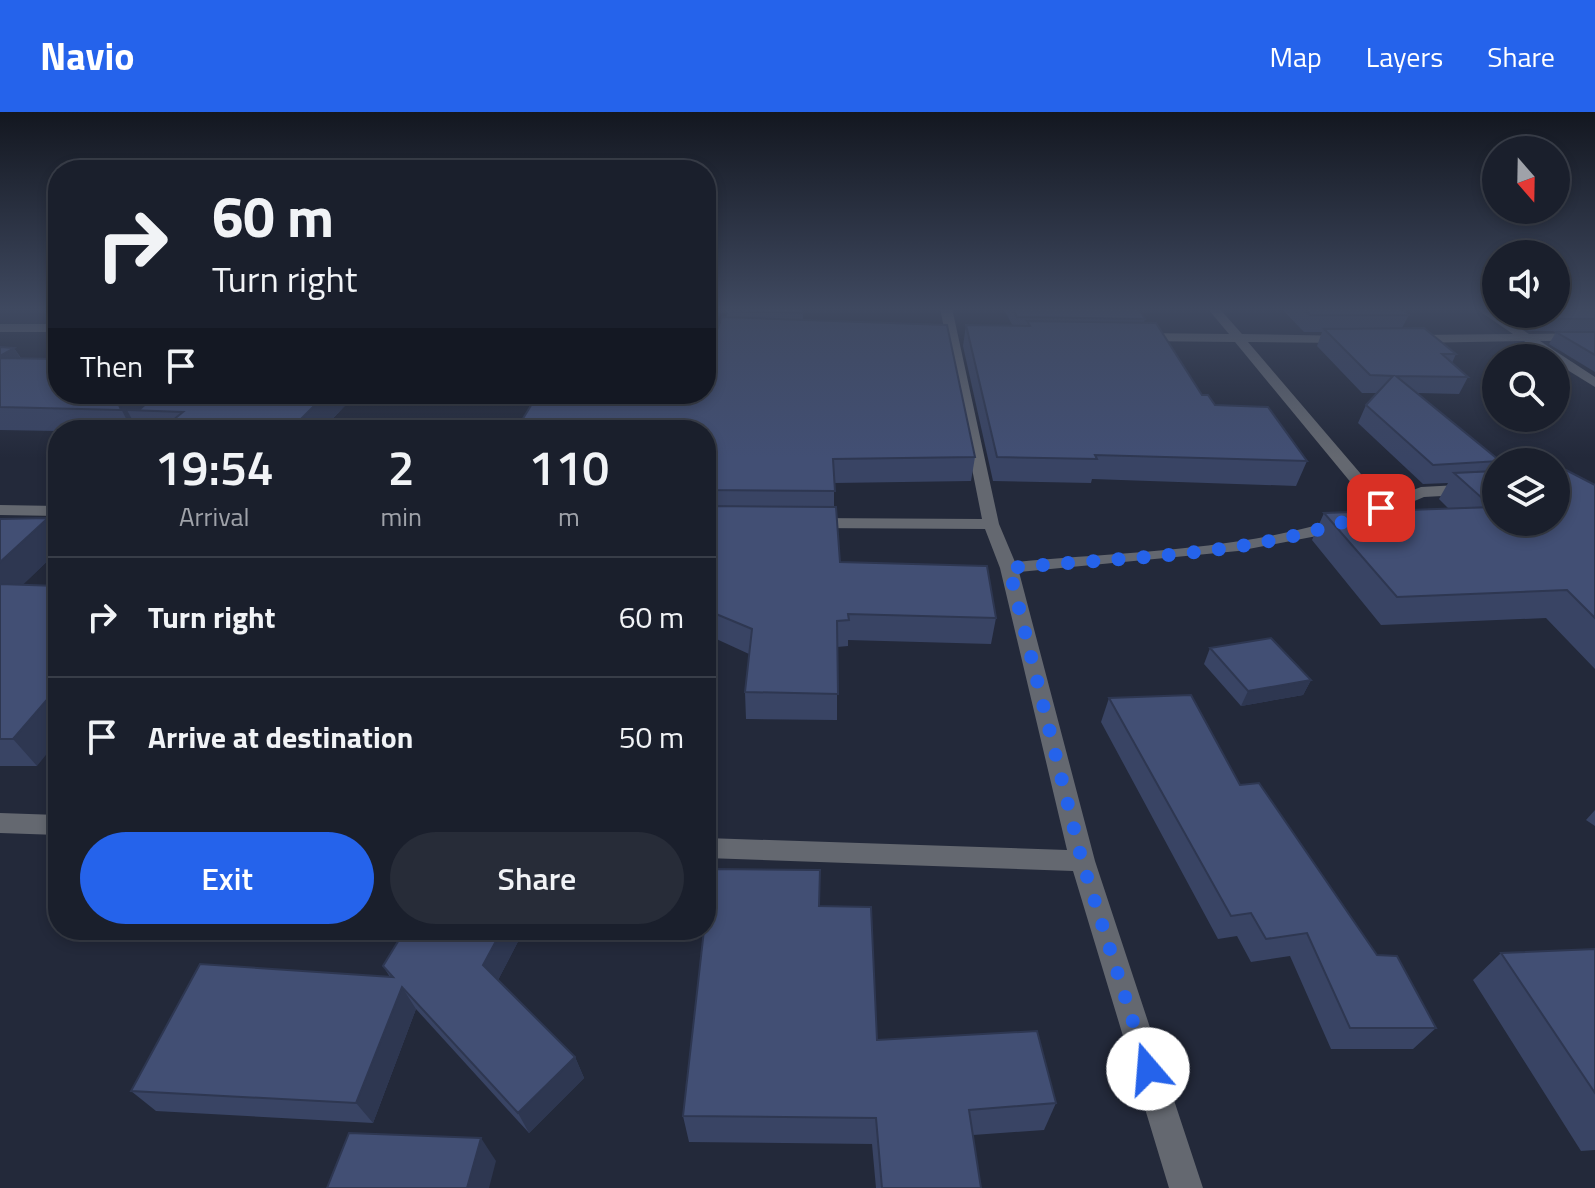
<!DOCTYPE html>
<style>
:root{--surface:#1a1f2c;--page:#272c38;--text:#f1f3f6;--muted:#9fa2a9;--line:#383d48;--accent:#2563eb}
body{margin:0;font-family:"Titillium Web",sans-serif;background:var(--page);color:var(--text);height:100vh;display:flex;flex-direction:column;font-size:30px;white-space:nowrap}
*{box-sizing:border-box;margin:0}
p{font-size:26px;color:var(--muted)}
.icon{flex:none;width:44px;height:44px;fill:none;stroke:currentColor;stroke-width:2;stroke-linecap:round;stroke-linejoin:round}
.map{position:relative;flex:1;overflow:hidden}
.sheet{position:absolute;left:48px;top:308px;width:668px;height:520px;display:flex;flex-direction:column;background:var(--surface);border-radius:32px;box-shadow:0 4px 12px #0003,0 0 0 2px var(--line)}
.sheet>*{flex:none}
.top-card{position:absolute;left:48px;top:48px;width:668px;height:244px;border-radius:32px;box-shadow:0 4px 12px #0003,0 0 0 2px var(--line);background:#1a1f2c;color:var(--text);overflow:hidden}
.needle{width:52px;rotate:160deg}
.fabs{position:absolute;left:1482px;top:24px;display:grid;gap:16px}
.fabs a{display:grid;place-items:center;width:88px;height:88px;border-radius:50%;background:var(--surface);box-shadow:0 4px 12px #0003,0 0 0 2px var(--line);font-size:40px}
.pin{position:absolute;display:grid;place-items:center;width:68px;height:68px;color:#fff;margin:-34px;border-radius:16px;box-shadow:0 4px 12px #0006}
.me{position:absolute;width:88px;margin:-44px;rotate:342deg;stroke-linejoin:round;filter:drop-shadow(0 0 6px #0008)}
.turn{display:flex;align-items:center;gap:28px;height:168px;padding:0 32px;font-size:36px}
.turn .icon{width:104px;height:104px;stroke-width:2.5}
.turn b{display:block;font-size:56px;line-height:68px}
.then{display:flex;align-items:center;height:76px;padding:0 32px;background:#0003;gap:16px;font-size:30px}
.eta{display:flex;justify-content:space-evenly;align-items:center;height:136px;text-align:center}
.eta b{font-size:48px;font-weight:600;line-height:56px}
.button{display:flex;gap:16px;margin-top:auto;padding:16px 32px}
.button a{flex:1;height:92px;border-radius:48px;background:var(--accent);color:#fff;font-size:32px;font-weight:600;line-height:92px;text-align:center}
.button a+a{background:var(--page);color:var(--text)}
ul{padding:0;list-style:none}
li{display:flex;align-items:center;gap:24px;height:120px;padding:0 32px;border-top:2px solid var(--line)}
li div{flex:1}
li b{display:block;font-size:30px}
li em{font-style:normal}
header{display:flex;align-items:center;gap:48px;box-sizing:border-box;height:112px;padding:0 40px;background:var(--accent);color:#fff}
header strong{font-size:38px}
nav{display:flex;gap:44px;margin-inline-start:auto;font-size:28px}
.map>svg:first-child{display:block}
</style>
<header>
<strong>Navio</strong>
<nav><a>Map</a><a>Layers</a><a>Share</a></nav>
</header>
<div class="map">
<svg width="1595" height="1076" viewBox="0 0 1595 1076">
<rect width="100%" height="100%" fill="#23293a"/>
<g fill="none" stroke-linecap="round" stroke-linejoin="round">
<path fill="#646870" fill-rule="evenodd" d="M 940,196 L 952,196 L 999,412 L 1015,450 C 1131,439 1263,439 1371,395 L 1235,230 L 1138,229 L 1132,225 L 1138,221 L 1229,222 L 1207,196 L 1219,196 L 1242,222 L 1350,224 L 1350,230 L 1346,231 L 1248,230 L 1384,389 L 1421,375 L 1496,371 L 1496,381 L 1424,385 L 1343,419 L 1238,439 L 1019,460 L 1095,749 L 1203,1076 L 1169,1076 L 1073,759 L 706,746 L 706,726 L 1067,738 L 1000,456 L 985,417 L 810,416 L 802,411 L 810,406 L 982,407 Z
M 1475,196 L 1489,196 L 1529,222 L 1595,221 L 1595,229 L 1540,229 L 1595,265 L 1595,275 L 1556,251 L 1556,246 L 1548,246 L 1524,229 L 1414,231 L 1408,227 L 1414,223 L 1513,222 Z
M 0,212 L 58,212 L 58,220 L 0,220 Z
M 706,214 L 742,214 L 748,218 L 742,222 L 706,222 Z
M 0,393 L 58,394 L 58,404 L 0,403 Z
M 0,701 L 58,703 L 58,723 L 0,721 Z"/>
</g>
<path fill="#394464" d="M 728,196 L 803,196 L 803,207 L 975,345 L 971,369 L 834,371 L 834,395 L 840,450 L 996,506 L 991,532 L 848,528 L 848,534 L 837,535 L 837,608 L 746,607 L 745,580 L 749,542 L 712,525 L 706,525 L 706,318 L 520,318 L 519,313 L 717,218 L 727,205 Z
M 1003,196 L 1138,196 L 1145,207 L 1144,211 L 1202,283 L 1215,293 L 1307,349 L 1296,374 L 1092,367 L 1091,371 L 993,369 L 963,234 L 966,213 L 1013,214 Z
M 1281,196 L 1400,196 L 1409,203 L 1402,216 L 1456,242 L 1452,251 L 1468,265 L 1459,282 L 1418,281 L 1496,350 L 1495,359 L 1496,410 L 1595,373 L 1595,557 L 1546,506 L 1381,513 L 1312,428 L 1324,401 L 1449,397 L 1439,387 L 1448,371 L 1423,372 L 1358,311 L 1366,293 L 1377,281 L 1362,281 L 1317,234 L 1322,220 L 1304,220 Z
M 1595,196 L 1595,219 L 1529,219 L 1503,202 L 1556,202 Z
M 1556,220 L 1595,220 L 1595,260 L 1549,232 Z
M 0,235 L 14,236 L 21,246 L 58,282 L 356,282 L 322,318 L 138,318 L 135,313 L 132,316 L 133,318 L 58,319 L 0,318 Z
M 0,407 L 58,439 L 22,473 L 37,654 L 0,654 Z
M 1210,536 L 1311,568 L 1303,583 L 1241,594 L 1204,552 Z
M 1109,586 L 1240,673 L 1436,916 L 1413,937 L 1331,937 L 1290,844 L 1251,850 L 1237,824 L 1218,827 L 1101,610 Z
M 1595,698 L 1595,714 L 1586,708 Z
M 819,794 L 877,928 L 1056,991 L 1044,1018 L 973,1023 L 981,1076 L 876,1076 L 872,1032 L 689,1030 L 683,1004 Z
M 524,818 L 498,868 L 575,945 L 584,966 L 529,1021 L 416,897 L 373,1011 L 156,999 L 131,979 L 390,865 L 383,854 Z
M 1595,837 L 1595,1038 L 1581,1039 L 1473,868 L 1501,841 Z"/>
<path fill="#2e3751" d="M 14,236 L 27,257 L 0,249 L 0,244 Z
M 132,282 L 169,282 L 150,299 L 127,298 L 135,313 L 132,316 L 132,318 L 119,293 Z
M 326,282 L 356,282 L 322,318 L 290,318 Z
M 48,406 L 58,421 L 58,439 L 0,495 L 0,450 Z
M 1311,568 L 1303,583 L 1241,594 L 1248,579 Z
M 58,575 L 58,628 L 37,654 L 13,627 Z
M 502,818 L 524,818 L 494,876 L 483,853 Z
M 402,875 L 416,897 L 373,1011 L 356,991 Z
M 575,945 L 584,966 L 529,1021 L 518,1001 Z
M 481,1026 L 496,1049 L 489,1076 L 467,1076 Z"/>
<path fill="#424f74" stroke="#2e3751" stroke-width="2" d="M 728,196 L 803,196 L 802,201 L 727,199 Z
M 1012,196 L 1138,196 L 1145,207 L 1017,205 Z
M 1303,196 L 1400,196 L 1409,203 L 1310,203 Z
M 1556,196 L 1595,196 L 1595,207 L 1536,207 L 1528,202 L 1556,202 Z
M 722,205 L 947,213 L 975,345 L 833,347 L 835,379 L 706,378 L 706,318 L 632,318 L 633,316 L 519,313 L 538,282 L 706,282 L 706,218 L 717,218 Z
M 1027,209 L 1156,211 L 1202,283 L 1208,283 L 1215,293 L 1268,295 L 1307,349 L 1095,343 L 1097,347 L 997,345 L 966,213 L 1030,214 Z
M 1424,216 L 1456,242 L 1442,242 L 1468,265 L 1396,264 L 1500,349 L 1433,353 L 1366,293 L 1393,264 L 1370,263 L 1324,217 Z
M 1556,220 L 1595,220 L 1595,243 Z
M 0,235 L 14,236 L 0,244 Z
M 0,246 L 58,247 L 58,282 L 132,282 L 119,293 L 121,298 L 0,295 Z
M 157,282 L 326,282 L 290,318 L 161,318 L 183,300 L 127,298 L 140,297 Z
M 1566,358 L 1595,373 L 1595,506 L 1567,478 L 1397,485 L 1324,401 L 1492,395 L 1454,361 L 1496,359 L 1496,410 L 1556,410 L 1556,361 Z
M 706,394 L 836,395 L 840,450 L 987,454 L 996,506 L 848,502 L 849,508 L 837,509 L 838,582 L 745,580 L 752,517 L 709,499 L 706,499 Z
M 48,406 L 0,450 L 0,407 Z
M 0,472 L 58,474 L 58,575 L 13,627 L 0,627 Z
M 1271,526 L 1311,568 L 1248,579 L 1210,536 Z
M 1191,583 L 1240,673 L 1259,671 L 1377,843 L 1397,844 L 1436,916 L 1350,916 L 1307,821 L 1266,827 L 1251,801 L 1231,804 L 1109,586 Z
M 711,757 L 820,758 L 819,794 L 871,795 L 877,928 L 1037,919 L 1056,991 L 969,998 L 981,1076 L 882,1076 L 876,1006 L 683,1004 L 704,818 L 706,818 L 706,800 Z
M 405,818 L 502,818 L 483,853 L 575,945 L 518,1001 L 402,875 L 356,991 L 131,979 L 200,852 L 393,865 L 383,854 Z
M 1595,837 L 1595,981 L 1501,841 Z
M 349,1021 L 481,1026 L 467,1076 L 327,1076 Z"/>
<linearGradient id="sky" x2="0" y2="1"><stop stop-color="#131720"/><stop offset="0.57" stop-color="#3f4960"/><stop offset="1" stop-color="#3f4960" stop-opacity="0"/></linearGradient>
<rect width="1595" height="346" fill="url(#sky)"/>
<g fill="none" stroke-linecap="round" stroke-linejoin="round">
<path stroke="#2563eb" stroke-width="14" stroke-dasharray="0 25.2" d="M 1148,957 L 1082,749 L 1009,456 C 1133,444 1265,445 1381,396"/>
</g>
</svg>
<div class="fabs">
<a><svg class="needle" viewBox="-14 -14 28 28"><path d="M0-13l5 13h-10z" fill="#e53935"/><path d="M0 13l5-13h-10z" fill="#9fa2a9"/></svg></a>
<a><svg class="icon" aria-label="sound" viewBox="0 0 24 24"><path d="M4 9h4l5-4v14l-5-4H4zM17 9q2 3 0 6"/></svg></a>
<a><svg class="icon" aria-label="search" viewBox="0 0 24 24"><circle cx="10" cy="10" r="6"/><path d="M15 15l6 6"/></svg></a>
<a><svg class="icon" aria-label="layers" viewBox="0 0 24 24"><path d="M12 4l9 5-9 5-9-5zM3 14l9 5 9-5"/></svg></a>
</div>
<div class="pin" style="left:1381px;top:396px;background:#d93025"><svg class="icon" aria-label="arrive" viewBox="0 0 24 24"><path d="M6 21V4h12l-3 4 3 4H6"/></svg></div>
<svg class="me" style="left:1148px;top:957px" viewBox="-20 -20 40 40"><circle r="19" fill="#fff"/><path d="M0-13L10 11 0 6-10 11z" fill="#2563eb"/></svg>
<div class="top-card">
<div class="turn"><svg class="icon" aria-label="right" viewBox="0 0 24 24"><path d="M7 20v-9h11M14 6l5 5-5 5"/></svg><div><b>60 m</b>Turn right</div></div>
<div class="then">Then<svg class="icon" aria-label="arrive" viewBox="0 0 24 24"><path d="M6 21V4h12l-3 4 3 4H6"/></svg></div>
</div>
<section class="sheet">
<div class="eta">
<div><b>19:54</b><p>Arrival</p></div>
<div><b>2</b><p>min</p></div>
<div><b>110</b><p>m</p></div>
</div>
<ul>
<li><svg class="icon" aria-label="right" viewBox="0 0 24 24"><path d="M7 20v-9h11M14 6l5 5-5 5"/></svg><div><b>Turn right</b></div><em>60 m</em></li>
<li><svg class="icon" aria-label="arrive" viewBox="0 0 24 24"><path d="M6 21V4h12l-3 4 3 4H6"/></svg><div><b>Arrive at destination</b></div><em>50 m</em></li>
</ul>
<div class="button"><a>Exit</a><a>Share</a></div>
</section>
</div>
